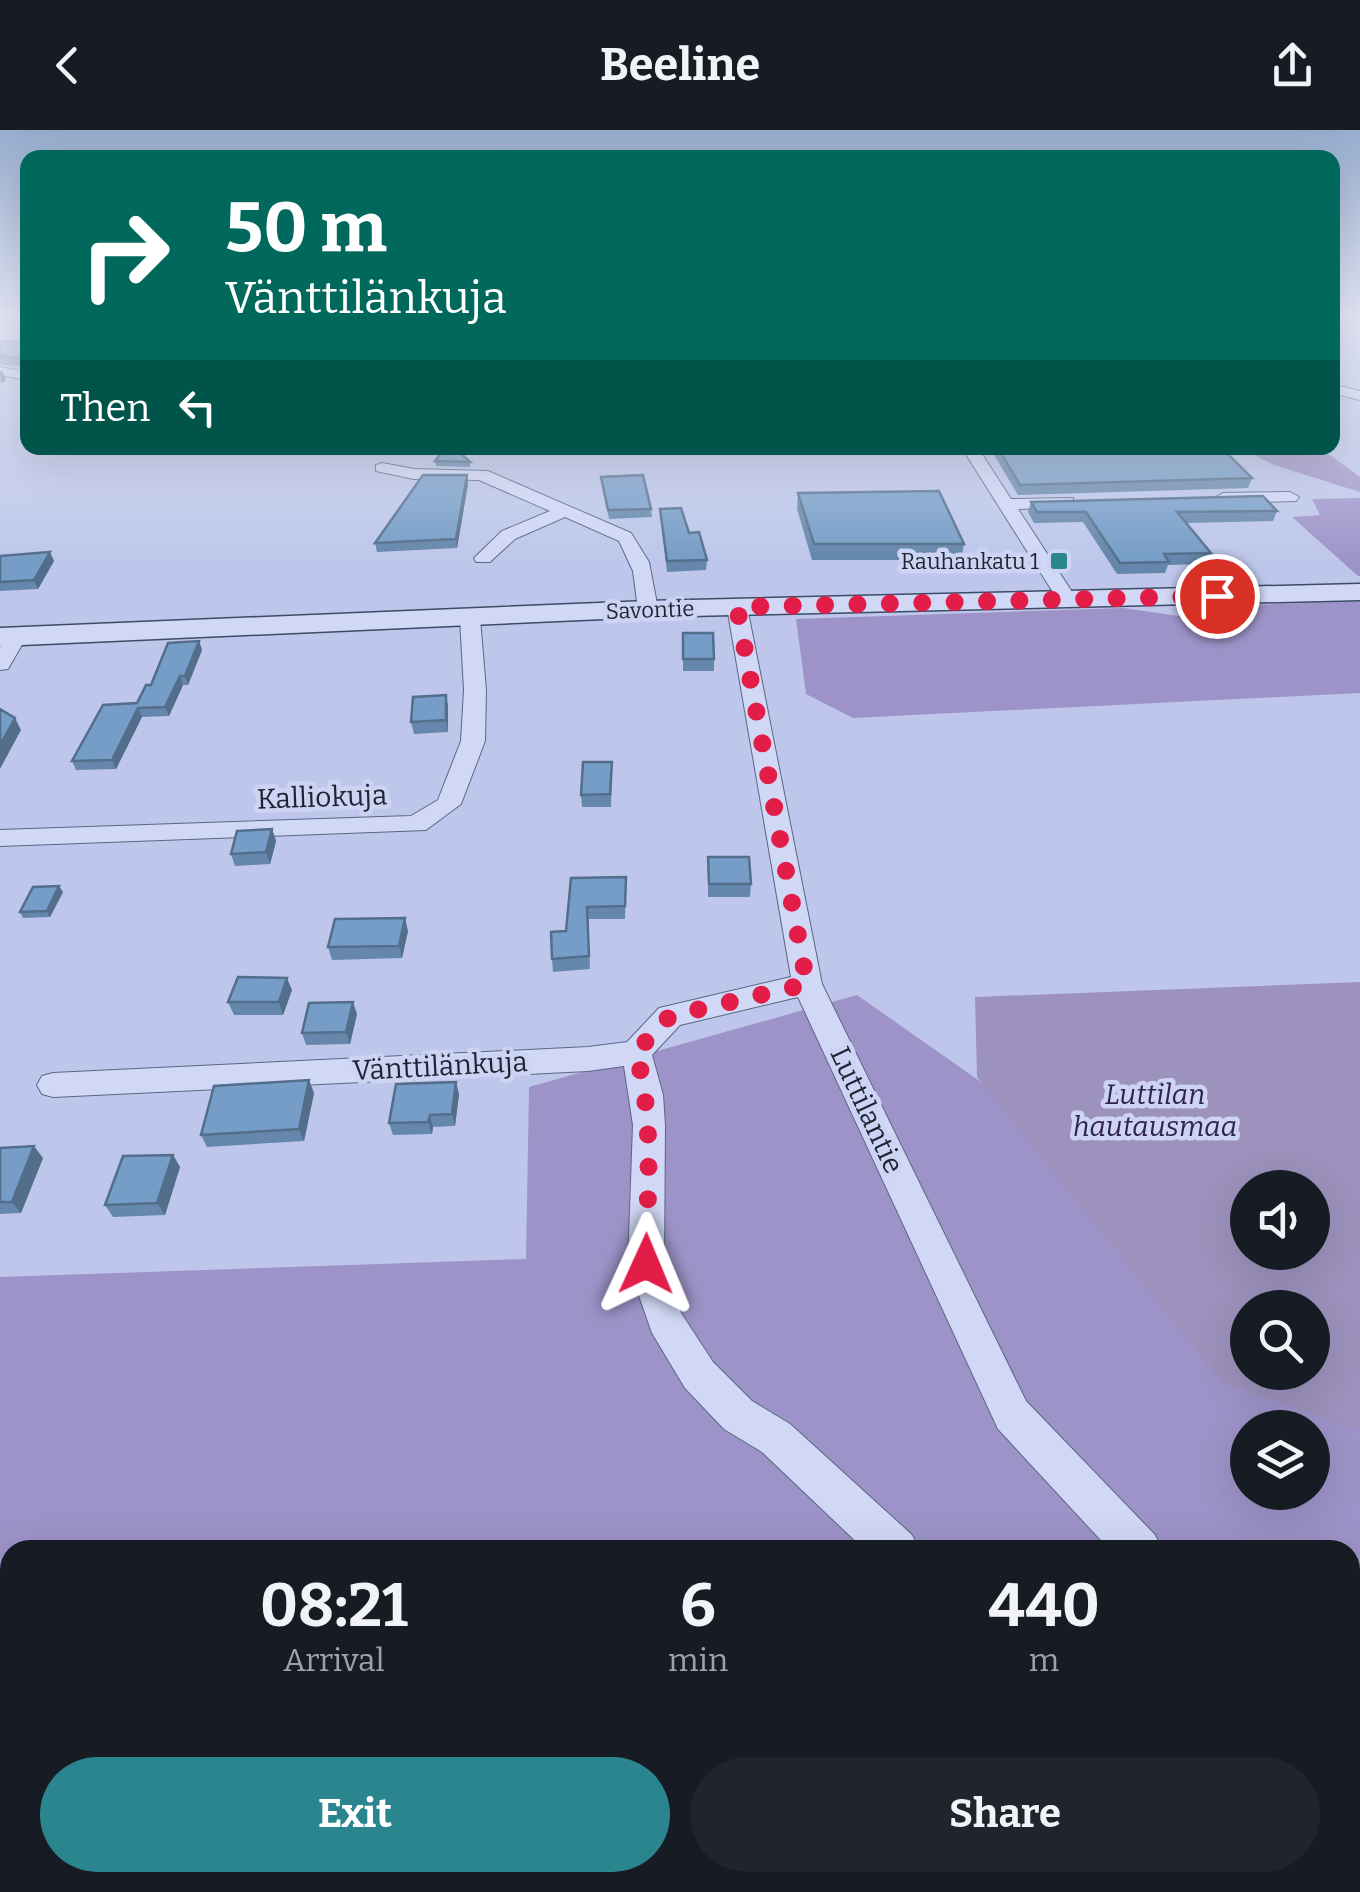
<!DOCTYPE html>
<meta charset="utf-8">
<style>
:root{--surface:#171b24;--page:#20242c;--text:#f1f3f6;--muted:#9ea1a6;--accent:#2b858e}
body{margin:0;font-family:Bitter,serif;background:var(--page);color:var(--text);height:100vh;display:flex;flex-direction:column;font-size:38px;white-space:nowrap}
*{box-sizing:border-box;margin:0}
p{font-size:32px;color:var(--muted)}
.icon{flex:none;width:55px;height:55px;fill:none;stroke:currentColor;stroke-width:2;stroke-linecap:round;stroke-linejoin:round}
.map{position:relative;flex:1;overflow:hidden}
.details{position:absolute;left:0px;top:1410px;width:1360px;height:352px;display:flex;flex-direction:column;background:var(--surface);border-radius:30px 30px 0 0;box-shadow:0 10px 40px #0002}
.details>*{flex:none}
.hud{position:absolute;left:20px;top:20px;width:1320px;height:305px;border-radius:20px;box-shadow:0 10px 40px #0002;background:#00695c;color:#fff;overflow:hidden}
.fabs{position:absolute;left:1230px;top:1040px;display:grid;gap:20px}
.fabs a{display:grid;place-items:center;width:100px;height:100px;border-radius:50%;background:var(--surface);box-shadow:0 10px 40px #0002;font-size:50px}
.pin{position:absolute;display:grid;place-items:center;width:85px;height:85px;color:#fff;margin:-42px;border:5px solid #fff;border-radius:50%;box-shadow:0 2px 10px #0007}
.me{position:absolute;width:110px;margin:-55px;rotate:1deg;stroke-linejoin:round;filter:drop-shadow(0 0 8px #0008)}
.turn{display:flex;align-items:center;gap:35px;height:210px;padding:0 40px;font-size:45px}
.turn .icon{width:130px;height:130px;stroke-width:2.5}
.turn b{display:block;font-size:70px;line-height:85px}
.then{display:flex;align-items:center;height:95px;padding:0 40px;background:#0003;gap:20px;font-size:38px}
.eta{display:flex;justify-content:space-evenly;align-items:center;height:170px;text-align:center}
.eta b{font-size:60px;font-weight:700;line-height:70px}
.action{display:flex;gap:20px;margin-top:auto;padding:20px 40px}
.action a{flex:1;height:115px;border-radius:60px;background:var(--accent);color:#fff;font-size:40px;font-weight:700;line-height:115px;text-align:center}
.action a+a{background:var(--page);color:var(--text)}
header{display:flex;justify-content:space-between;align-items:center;height:130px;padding:0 40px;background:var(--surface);font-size:45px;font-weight:700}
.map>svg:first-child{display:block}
</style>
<header><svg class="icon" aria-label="back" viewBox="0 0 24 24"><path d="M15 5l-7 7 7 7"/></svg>Beeline<svg class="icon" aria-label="share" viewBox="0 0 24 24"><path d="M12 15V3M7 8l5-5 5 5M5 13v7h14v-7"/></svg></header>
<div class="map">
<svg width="1360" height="1762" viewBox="0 0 1360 1762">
<rect width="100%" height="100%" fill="#bec7eb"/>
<path fill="#9e93c8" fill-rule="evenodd" d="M 1241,318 L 1320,318 L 1360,347 L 1360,362 L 1274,335 Z
M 1360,368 L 1360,446 L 1358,446 L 1292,387 L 1320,385 L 1312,369 Z
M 1360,471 L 1360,563 L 853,588 L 806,564 L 796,489 L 1123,478 L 1200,489 L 1248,475 Z
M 857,865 L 1302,1177 L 1248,1178 L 1248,1242 L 1312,1242 L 1360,1218 L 1360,1762 L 0,1762 L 0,1147 L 526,1129 L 529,957 ZM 1248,1298 L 1312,1298 L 1312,1362 L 1248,1362 ZM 10,1420 L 1350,1420 L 1350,1752 L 10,1752 Z"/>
<path fill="#9c92bd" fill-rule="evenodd" d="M 1360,852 L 1360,1300 L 1222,1253 L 977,947 L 975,867 ZM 1248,1058 L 1312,1058 L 1312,1122 L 1248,1122 ZM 1248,1178 L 1312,1178 L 1312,1242 L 1248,1242 Z"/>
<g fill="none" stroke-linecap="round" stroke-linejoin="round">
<g stroke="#586882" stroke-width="2">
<path id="street" d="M 0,237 L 28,242 L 28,250 L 0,245 Z
M 1332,254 L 1360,261 L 1360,270 L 1332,263 Z
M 962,318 L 978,318 L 1011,369 L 1073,368 L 1073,376 L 1067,377 L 1018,379 L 1078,471 L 1075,475 L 1061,475 Z
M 382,333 L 414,339 L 488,341 L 631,403 L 649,432 L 658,479 L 648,485 L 638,479 L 633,441 L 619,411 L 565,387 L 515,409 L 490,432 L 476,432 L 474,428 L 502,401 L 550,381 L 479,350 L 414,349 L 376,341 L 376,335 Z
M 1290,362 L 1299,367 L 1296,371 L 1223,373 L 1214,368 L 1223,363 Z
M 737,471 L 747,477 L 822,854 L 1026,1271 L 1155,1405 L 1162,1420 L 1110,1420 L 998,1299 L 798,867 L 680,895 L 652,925 L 663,965 L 665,995 L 664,1134 L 681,1183 L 713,1232 L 752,1271 L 790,1294 L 912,1405 L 919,1420 L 865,1420 L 762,1322 L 724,1299 L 685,1258 L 652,1203 L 628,1134 L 633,995 L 624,936 L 588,941 L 53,967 L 42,964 L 37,955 L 42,946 L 53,943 L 588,917 L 627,912 L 659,878 L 791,847 L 727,477 Z
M 470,482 L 480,488 L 486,560 L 485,611 L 461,674 L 426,700 L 0,716 L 0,700 L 411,686 L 438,670 L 461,611 L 464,560 L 460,488 Z
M 17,500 L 27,506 L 8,539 L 0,540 L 0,517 L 10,502 Z
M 1350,1617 L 1360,1621 L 1360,1677 L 1350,1672 Z
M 1228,1752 L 1285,1752 L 1289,1762 L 1232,1762 Z"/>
</g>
<g stroke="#3b4c64" stroke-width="3">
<path id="secondary" d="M 1360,454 L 1360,470 L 648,487 L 0,516 L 0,498 L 648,471 Z"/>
</g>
<use href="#street" fill="#d1d8f6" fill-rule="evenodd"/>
<use href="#secondary" fill="#d1d8f6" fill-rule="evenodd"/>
</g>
<path fill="#6587ab" d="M 0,212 L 28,212 L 22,237 L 0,234 Z
M 990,318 L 1222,318 L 1252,348 L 1248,358 L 1018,365 Z
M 435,331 L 470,332 L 470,337 L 436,336 Z
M 467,345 L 468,354 L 457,418 L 377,422 L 375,413 Z
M 601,347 L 651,379 L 652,387 L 609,389 Z
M 798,363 L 964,414 L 961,430 L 812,430 L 797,379 Z
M 1031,372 L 1277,381 L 1273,391 L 1186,393 L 1211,423 L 1207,434 L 1168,435 L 1165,443 L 1117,444 L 1083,392 L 1034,393 L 1028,382 Z
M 660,379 L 689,403 L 707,430 L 706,440 L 667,442 Z
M 0,426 L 54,431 L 38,459 L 0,461 Z
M 683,503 L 714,529 L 714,541 L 683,541 Z
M 199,511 L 202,520 L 188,555 L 183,555 L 169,586 L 142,587 L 116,639 L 76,640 L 72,631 L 137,573 L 151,555 Z
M 446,565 L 448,577 L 448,602 L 414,604 L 411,592 Z
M 612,644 L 611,677 L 582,677 L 581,665 Z
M 272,699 L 276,711 L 270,734 L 235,736 L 231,724 Z
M 708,727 L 751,754 L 750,767 L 708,767 Z
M 571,748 L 626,760 L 625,789 L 588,789 L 590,839 L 553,842 L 552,829 L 566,801 Z
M 63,762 L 50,787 L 23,788 L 20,782 Z
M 408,801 L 402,828 L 332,830 L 328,817 Z
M 292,860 L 283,885 L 234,885 L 228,872 Z
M 357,884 L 350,914 L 306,915 L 302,903 Z
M 314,963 L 304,1011 L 207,1017 L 201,1005 Z
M 459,964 L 455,996 L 433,997 L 432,1004 L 393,1005 L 389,993 Z
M 0,1018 L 43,1028 L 21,1083 L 0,1084 Z
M 173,1025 L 180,1037 L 165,1085 L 113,1087 L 105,1075 Z"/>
<path fill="#536e8b" d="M 28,221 L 28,233 L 22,237 L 18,228 Z
M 2,240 L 6,250 L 1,254 L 0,242 Z
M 467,345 L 468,354 L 457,418 L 456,409 Z
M 50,422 L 54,431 L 38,459 L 34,450 Z
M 199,511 L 202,520 L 188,555 L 185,546 Z
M 180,546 L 183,555 L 169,586 L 165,577 Z
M 446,565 L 448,577 L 448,602 L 446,590 Z
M 138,578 L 142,587 L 116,639 L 112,630 Z
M 15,588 L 21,600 L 0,639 L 0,615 Z
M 272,699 L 276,711 L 270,734 L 266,722 Z
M 59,756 L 63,762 L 50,787 L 47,781 Z
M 405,788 L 408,801 L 402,828 L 399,816 Z
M 287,848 L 292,860 L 283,885 L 279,872 Z
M 353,872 L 357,884 L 350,914 L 346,902 Z
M 309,950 L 314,963 L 304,1011 L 299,999 Z
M 456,952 L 459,964 L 455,996 L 452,984 Z
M 430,985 L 433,997 L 432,1004 L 428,992 Z
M 34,1016 L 43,1028 L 21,1083 L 12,1072 Z
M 173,1025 L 180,1037 L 165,1085 L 157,1073 Z"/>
<path fill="#769dc7" stroke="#536e8b" stroke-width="2.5" d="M 0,212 L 28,212 L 28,221 L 18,228 L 0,226 Z
M 998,318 L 1222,318 L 1252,348 L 1020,355 Z
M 443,320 L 457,320 L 470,332 L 435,331 Z
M 423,345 L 467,345 L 456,409 L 375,413 Z
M 643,345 L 651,379 L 608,380 L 601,347 Z
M 939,361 L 964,414 L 814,414 L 798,363 Z
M 1263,366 L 1277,381 L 1177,382 L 1211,423 L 1164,424 L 1169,432 L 1120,433 L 1086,382 L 1037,382 L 1031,372 Z
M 681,378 L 689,403 L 699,402 L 707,430 L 667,431 L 660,379 Z
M 50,422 L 34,450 L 0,452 L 0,426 Z
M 683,503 L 713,503 L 714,529 L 683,529 Z
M 199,511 L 185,546 L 180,546 L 165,577 L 138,578 L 112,630 L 72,631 L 103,575 L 137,573 L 146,555 L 151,555 L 168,513 Z
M 446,565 L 446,590 L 411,592 L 413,567 Z
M 0,579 L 15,588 L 0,615 Z
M 583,632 L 612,632 L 610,664 L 581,665 Z
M 272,699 L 266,722 L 231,724 L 237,701 Z
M 708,727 L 749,727 L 751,754 L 709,754 Z
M 626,747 L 625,776 L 587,777 L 589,826 L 552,829 L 551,802 L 566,801 L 571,748 Z
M 59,756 L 47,781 L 20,782 L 33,757 Z
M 405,788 L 399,816 L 328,817 L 335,789 Z
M 238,847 L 287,848 L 279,872 L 228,872 Z
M 353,872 L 346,902 L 302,903 L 309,873 Z
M 309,950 L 299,999 L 201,1005 L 214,956 Z
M 456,952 L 452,984 L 430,985 L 428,992 L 389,993 L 396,954 Z
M 34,1016 L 12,1072 L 0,1072 L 0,1018 Z
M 173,1025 L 157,1073 L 105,1075 L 123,1026 Z"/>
<linearGradient id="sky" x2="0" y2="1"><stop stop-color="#97acce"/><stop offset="0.43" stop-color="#e2e6f6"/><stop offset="1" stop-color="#e2e6f6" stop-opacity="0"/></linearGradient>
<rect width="1360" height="430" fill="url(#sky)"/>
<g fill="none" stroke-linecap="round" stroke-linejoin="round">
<path stroke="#e11d48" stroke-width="18" stroke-dasharray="0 32.4" d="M 646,1134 C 647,1063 655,992 636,922 L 670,886 L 807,854 L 737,477 L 1217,466"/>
</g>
<rect fill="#2b858e" stroke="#cdd4f3" stroke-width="4" x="1049" y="421" width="20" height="20" rx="5"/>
<g text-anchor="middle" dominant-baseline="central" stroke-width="9" stroke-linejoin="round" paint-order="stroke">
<g font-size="22" fill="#1c2532" stroke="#cdd4f3" text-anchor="end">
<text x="1039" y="431">Rauhankatu 1</text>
</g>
<g font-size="22" fill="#1c2532" stroke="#cdd4f3">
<text transform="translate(650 480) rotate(-2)">Savontie</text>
</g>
<g font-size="28" fill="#1c2532" stroke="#cdd4f3">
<text transform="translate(322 667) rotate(-2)">Kalliokuja</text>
<text transform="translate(440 936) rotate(-3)">Vänttilänkuja</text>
<text transform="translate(867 980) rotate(65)">Luttilantie</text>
</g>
<g font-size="28" font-style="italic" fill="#32234e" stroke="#cdd4f3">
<text x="1155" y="964">Luttilan<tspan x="1155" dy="32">hautausmaa</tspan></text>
</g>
</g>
</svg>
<div class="fabs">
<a><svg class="icon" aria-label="sound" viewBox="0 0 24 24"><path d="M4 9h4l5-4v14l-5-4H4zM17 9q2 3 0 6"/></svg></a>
<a><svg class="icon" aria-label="search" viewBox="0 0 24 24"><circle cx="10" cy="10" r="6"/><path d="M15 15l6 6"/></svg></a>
<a><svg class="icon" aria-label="layers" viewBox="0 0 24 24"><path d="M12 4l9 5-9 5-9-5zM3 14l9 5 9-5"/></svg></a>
</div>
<div class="pin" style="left:1217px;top:466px;background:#d93025"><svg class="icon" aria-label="arrive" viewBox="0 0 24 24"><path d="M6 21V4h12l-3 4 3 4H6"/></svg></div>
<svg class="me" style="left:646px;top:1134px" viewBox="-20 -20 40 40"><path d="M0-17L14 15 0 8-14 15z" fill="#e11d48" stroke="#fff" stroke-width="4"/></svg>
<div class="hud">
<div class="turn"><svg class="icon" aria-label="right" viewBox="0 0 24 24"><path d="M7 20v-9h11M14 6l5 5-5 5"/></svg><div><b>50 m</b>Vänttilänkuja</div></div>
<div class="then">Then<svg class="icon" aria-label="left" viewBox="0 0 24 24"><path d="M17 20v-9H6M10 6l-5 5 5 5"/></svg></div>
</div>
<section class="details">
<div class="eta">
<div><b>08:21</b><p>Arrival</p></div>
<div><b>6</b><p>min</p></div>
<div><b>440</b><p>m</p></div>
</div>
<div class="action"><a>Exit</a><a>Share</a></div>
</section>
</div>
